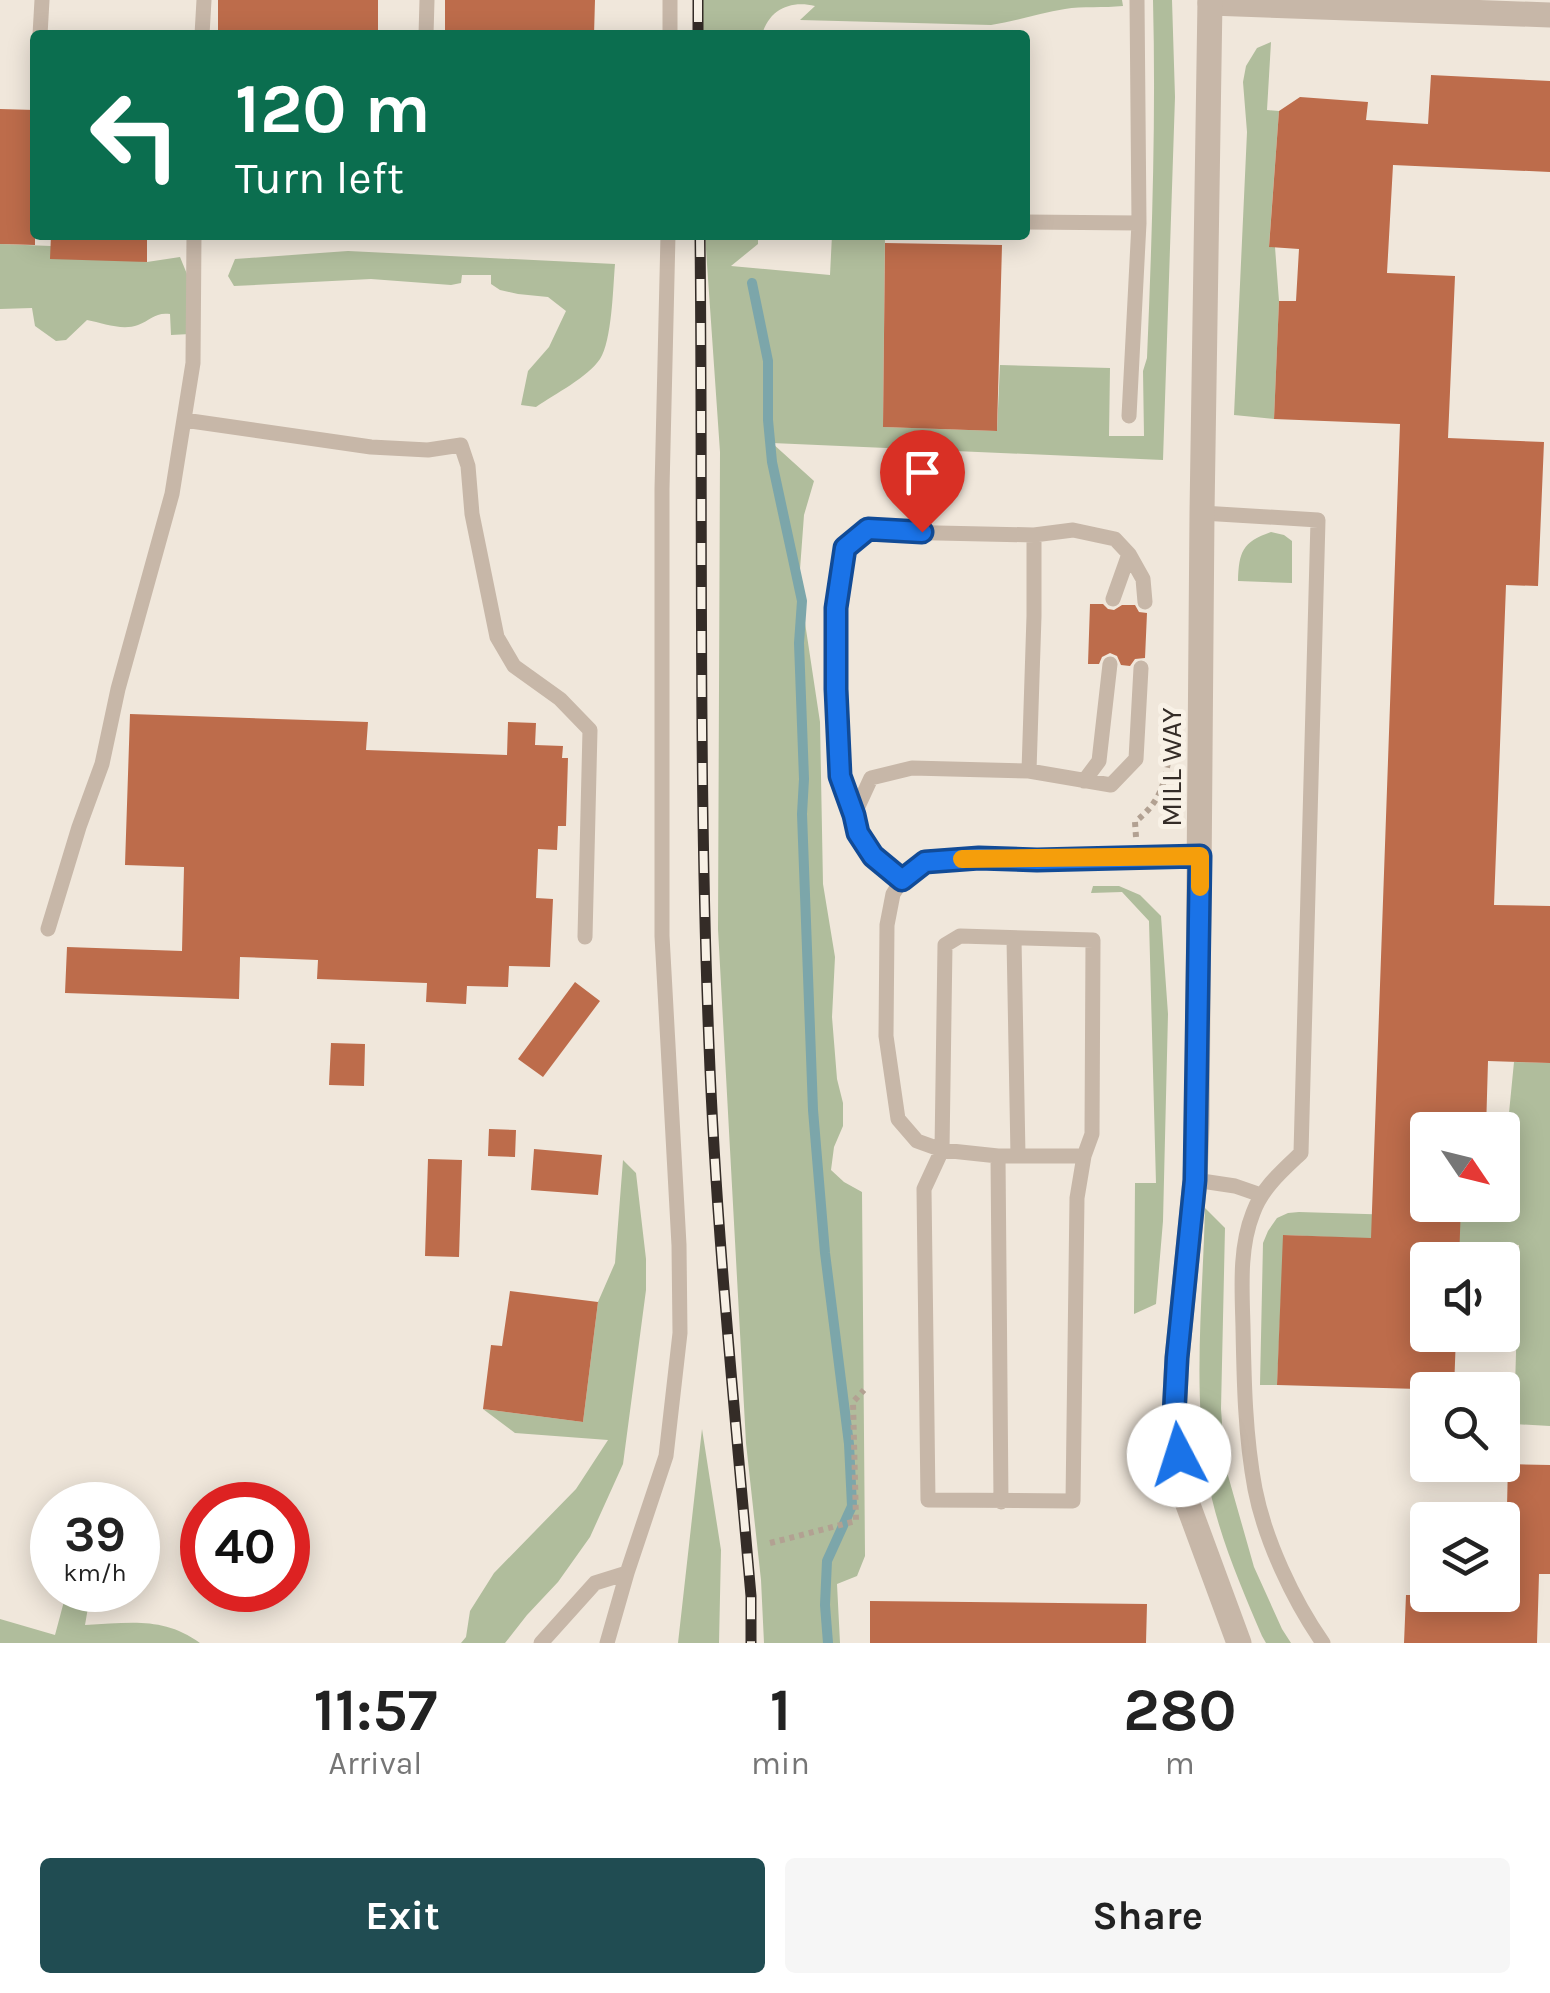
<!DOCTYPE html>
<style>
:root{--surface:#fff;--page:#f6f6f6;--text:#222;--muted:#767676;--accent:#204c52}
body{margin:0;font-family:Karla,sans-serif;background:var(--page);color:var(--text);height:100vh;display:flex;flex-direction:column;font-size:38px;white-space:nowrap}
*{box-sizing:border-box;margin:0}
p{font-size:32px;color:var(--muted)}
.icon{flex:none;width:55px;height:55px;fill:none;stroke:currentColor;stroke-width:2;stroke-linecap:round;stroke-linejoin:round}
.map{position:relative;height:1643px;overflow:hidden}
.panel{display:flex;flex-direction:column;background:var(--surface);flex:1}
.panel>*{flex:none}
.guide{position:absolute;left:30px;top:30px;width:1000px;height:210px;border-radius:10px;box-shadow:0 5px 25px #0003;background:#0b6e4f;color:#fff;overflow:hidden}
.needle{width:65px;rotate:125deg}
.controls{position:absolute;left:1410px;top:1112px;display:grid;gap:20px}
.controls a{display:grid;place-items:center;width:110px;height:110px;border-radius:10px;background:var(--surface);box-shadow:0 5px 25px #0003;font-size:50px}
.speed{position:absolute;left:30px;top:1482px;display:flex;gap:20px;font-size:50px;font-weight:700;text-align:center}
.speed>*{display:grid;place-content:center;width:130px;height:130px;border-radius:50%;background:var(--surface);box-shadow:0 5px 25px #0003;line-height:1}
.speed small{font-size:25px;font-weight:400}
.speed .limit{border:15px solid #d22;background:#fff;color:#111}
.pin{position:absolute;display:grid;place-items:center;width:85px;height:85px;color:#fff;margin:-102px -42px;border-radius:50% 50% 50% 0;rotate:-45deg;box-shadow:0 0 10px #0007}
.pin .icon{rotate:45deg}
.me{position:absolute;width:110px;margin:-55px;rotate:355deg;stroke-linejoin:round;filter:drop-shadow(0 0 8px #0008)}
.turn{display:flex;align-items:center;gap:35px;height:210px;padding:0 40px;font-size:45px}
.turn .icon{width:130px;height:130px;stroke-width:2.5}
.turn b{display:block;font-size:70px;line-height:85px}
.eta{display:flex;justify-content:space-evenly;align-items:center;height:170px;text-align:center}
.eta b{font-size:60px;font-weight:700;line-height:70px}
.cta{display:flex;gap:20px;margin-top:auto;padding:20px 40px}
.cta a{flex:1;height:115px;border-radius:10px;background:var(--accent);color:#fff;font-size:40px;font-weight:700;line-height:115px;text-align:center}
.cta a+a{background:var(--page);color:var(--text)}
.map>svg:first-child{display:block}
</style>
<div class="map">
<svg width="1550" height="1643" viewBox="0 0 1550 1643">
<rect width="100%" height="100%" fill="#f0e7db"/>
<path fill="#b0bd9c" d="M 702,0 L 1122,0 L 1123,6 C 1104,8 1082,6 1065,9 C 1040,13 1016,21 991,25 L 800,20 L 815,6 C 791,0 769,9 762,35 L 702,35 Z
M 1153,0 L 1172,0 L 1175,97 L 1163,460 L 772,443 L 814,481 L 804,515 L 799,583 L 820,722 L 823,884 L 835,957 L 832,1017 L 837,1079 L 843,1103 L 843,1126 L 834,1147 L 831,1170 L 844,1182 L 862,1192 L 865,1556 L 857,1576 L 837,1584 L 840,1643 L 764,1643 L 761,1580 L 746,1443 L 718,929 L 720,452 L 705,235 L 758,235 L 758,244 L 731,266 L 830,275 L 832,235 L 885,235 L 883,427 L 997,431 L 1000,365 L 1110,368 L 1109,436 L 1144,436 L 1143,371 L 1147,358 C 1152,238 1156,120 1153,0 Z
M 1271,42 L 1267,110 L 1279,111 L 1269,246 L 1275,247 L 1279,301 L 1274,419 L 1234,415 L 1247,132 L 1243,82 L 1246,66 L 1257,48 Z
M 0,244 L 51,246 L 147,262 L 180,257 L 189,279 L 190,334 L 171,335 L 170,314 C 155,312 151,320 138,325 C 122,331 103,323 87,320 L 66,340 L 56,341 L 35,326 L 32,308 L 0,309 Z
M 348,251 L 615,264 C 613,287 612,341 600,359 C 588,377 555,394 536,407 L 521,405 L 528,371 L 549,347 L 566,311 L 548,297 L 518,294 L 500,290 L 491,284 L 491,275 L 462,275 L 461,283 L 451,285 L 371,279 L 234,286 L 228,276 L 235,259 Z
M 1271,532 L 1284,535 L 1292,541 L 1292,583 L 1238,581 C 1239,552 1242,542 1271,532 Z
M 1093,886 L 1119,886 L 1140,895 L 1161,916 L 1168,1014 L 1163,1221 L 1156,1304 L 1134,1314 L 1135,1183 L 1156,1183 L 1149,921 L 1122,892 L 1091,893 Z
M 1514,1062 L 1550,1063 L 1550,1426 L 1514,1424 L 1519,1245 L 1284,1235 L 1277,1385 L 1260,1385 L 1263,1243 L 1268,1231 L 1277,1218 L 1288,1213 L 1299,1212 L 1498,1218 L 1499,1205 L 1502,1205 L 1503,1174 Z
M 623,1160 L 636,1173 L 646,1259 L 646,1290 L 623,1464 L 590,1537 L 558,1582 L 527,1615 L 505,1643 L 461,1643 L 466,1637 L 470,1611 L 494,1573 L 576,1489 L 608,1440 L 515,1433 L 483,1409 L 583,1422 L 598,1302 L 615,1263 Z
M 1205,1208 L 1225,1228 L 1221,1409 L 1225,1465 L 1254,1567 L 1282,1629 L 1291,1643 L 1266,1643 L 1262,1636 C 1239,1582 1215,1527 1206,1469 C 1193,1384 1203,1294 1205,1208 Z
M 702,1429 L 721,1550 L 719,1643 L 678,1643 Z
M 67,1590 L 91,1590 L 85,1625 C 129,1623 163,1616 200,1643 L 0,1643 L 0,1619 L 55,1635 Z"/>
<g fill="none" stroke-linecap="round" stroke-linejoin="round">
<path stroke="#7ca6aa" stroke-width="10" d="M 752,283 L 768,361 L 768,420 L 772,462 L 802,601 L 799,643 L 804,779 L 802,814 L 813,1110 L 825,1253 L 849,1444 L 852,1506 L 827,1561 L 825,1605 L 828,1643"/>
</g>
<path fill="#bd6c4b" d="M 218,0 L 378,0 L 378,35 L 218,35 Z
M 445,0 L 595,0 L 594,35 L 445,35 Z
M 1431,75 L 1550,81 L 1550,172 L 1393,165 L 1387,273 L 1455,276 L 1448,438 L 1544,442 L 1538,586 L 1506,585 L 1494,905 L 1550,906 L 1550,1063 L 1488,1061 L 1486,1130 L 1428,1130 L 1428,1205 L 1461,1205 L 1459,1260 L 1428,1260 L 1428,1335 L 1456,1335 L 1454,1390 L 1277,1385 L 1283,1235 L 1371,1238 L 1400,424 L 1274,419 L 1279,301 L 1296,301 L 1299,249 L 1269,247 L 1279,111 L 1300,97 L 1368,102 L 1366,120 L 1428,124 Z
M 0,109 L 35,110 L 35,245 L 0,244 Z
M 51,235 L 147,235 L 147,262 L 50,259 Z
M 885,243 L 1002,245 L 997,431 L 883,427 Z
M 1090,604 L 1103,604 L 1108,609 L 1114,610 L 1122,605 L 1135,605 L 1139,612 L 1147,613 L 1145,658 L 1135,659 L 1130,666 L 1121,665 L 1117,656 L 1110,653 L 1102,657 L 1099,664 L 1088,664 Z
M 130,714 L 368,722 L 366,750 L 507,755 L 508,722 L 536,723 L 535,745 L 563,746 L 562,758 L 568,758 L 566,826 L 558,826 L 557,850 L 538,849 L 536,898 L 553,899 L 550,967 L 509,966 L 508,987 L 467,986 L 466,1004 L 426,1002 L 427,983 L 317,979 L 318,960 L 240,957 L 239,999 L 65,993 L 67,947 L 182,951 L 184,867 L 125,865 Z
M 575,982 L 600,1001 L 543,1077 L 518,1059 Z
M 331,1043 L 365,1044 L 364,1086 L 329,1085 Z
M 489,1129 L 516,1130 L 515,1157 L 488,1156 Z
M 534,1149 L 602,1155 L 598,1195 L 531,1190 Z
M 428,1159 L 462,1160 L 459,1257 L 425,1256 Z
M 510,1291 L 598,1302 L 583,1422 L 483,1409 L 491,1345 L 502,1346 Z
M 1508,1464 L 1550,1465 L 1550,1574 L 1539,1574 L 1537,1643 L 1404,1643 L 1406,1595 L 1502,1595 L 1502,1593 L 1505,1593 Z
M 870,1601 L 1147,1604 L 1146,1643 L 870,1643 Z"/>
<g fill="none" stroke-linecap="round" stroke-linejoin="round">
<path stroke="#b2a192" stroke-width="6" stroke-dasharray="5 5" stroke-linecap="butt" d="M 1136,837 L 1135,822 C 1162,800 1164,785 1170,751
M 770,1543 L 856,1521 L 853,1402 L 864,1390"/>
<path stroke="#c7b7a8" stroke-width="15" d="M 40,35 L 42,0
M 202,35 L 204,0
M 426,35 L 427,0
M 670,35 L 670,0
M 1025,222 L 1139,223
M 1129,416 L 1139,223 L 1137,0
M 184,420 L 371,447 L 428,450 L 461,445 L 468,466 L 472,514 L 497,637 L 514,666 L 560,699 L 590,730 L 585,937
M 1202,513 L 1318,520 L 1301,1153 C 1282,1171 1262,1188 1253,1213 C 1239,1248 1242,1289 1243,1327 C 1244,1381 1245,1436 1255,1489 C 1265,1540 1293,1600 1323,1643
M 1113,599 L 1129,554
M 1029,771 L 1034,616 L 1034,535
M 1084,781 L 1099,761 L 1110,664
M 854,815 L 871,778 L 912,768 L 1029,771 L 1111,785 L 1136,759 L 1141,668
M 902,880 L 873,856 L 858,833 L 854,815 L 840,776 L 836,689 L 835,608 L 845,547 L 868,529 L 892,532 L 1034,535 L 1073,530 L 1115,539 L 1129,554 L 1143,579 L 1145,602
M 48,929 L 79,827 L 102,764 L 118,689 L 172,494 L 193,363 L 194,235
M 960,936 L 1093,940 L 1092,1134 L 1084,1156 L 1077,1198 L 1073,1501 L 928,1500 L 924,1189 L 942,1150 L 945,945 Z
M 1014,939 L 1018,1156
M 998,1156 L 1001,1502
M 1084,1156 L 998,1156 L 942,1150 L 917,1141 L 898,1119 L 886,1036 L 887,925 L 893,894 L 902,880 L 925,862 L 979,858 L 1037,860 L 1200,856
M 1195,1180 L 1235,1186 L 1261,1195
M 541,1643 L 595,1583 L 627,1573
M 607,1643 L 627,1573 L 666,1456 L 680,1333 L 679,1245 L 662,936 L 662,489 L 668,235"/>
<path stroke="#c7b7a8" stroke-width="25" d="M 1210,3 L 1550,15"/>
<path stroke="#c7b7a8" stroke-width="25" d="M 1210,0 L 1202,513 L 1197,1123 L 1195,1180 L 1177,1358 L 1174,1416 L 1184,1494 L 1239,1643"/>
<g stroke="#342c27" stroke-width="11">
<path id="rail" d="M 698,0 L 698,35
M 700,235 C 703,505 698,775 709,1045 C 716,1229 735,1413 751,1596 L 751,1643"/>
</g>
<use href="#rail" stroke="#f8f1e6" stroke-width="8" stroke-dasharray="22" stroke-linecap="butt"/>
</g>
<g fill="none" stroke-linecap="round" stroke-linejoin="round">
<g stroke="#114b97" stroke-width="25">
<path id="route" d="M 922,532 L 868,529 L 845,548 L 836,608 L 836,689 L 840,776 L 854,815 L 858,833 L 873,856 L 902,880 L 925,862 L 979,858 L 1037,860 L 1200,856 L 1195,1180 L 1177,1358 L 1174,1416 L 1179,1455"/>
</g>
<use href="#route" stroke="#1a73e8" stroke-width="18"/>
<path stroke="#f59e0b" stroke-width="18" d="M 962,859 L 1200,856 L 1200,887"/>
</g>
<g text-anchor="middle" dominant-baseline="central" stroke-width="10" stroke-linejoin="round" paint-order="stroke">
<g font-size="28" fill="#342c27" stroke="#f8f1e6">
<text transform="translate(1171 767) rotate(-90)">MILL WAY</text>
</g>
</g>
</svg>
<div class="controls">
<a><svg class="needle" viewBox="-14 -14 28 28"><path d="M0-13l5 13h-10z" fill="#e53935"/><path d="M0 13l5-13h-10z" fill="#767676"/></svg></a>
<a><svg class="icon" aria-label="sound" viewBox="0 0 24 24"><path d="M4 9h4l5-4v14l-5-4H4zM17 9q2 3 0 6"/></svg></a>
<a><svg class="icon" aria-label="search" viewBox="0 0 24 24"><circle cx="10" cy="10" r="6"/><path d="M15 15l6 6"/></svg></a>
<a><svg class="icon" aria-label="layers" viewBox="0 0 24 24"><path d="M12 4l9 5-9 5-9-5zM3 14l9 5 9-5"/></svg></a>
</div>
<div class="speed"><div>39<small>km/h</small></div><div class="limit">40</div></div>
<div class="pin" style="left:922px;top:532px;background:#d93025"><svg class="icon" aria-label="arrive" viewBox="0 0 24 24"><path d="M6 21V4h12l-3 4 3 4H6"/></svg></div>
<svg class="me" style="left:1179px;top:1455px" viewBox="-20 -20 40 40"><circle r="19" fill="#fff"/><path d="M0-13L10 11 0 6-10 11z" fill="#1a73e8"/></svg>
<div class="guide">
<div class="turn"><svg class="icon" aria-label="left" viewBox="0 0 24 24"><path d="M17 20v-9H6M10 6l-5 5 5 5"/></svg><div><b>120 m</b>Turn left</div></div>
</div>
</div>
<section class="panel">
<div class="eta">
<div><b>11:57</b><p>Arrival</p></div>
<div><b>1</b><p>min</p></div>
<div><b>280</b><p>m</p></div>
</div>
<div class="cta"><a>Exit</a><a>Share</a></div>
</section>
